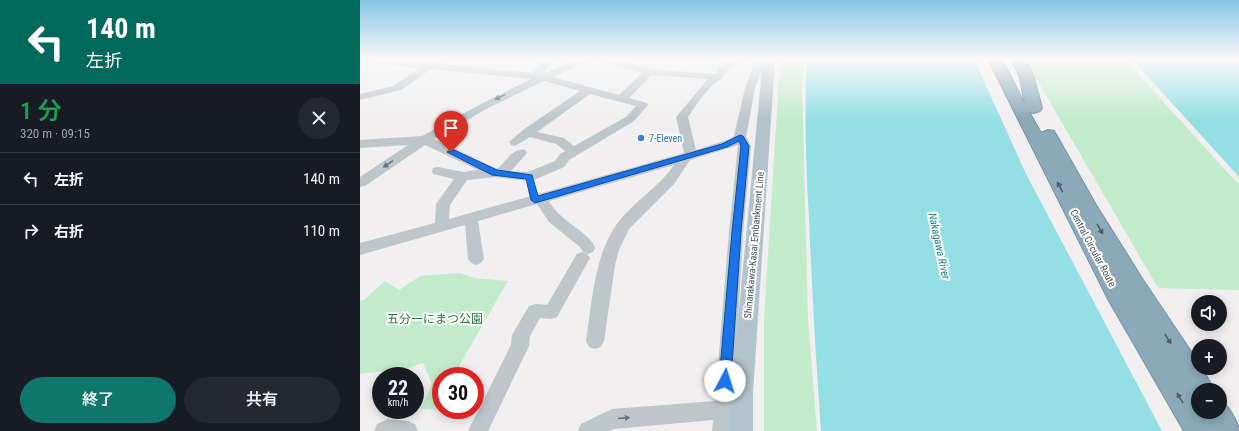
<!DOCTYPE html>
<html lang="ja">
<meta charset="utf-8">
<style>
:root{--surface:#171b24;--page:#242831;--text:#f1f3f6;--muted:#9ea1a6;--line:#363941;--accent:#0f766e}
body{margin:0;font-family:"Roboto Condensed","Noto Sans JP",sans-serif;background:var(--page);color:var(--text);height:100vh;display:flex;flex-direction:column;font-size:15px;white-space:nowrap}
*{box-sizing:border-box;margin:0}
p{font-size:13px;color:var(--muted)}
.icon{flex:none;width:22px;height:22px;fill:none;stroke:currentColor;stroke-width:2;stroke-linecap:round;stroke-linejoin:round}
.map{position:relative;flex:1;overflow:hidden}
.drawer{display:flex;flex-direction:column;background:var(--surface);width:360px}
.drawer>*{flex:none}
.top-card{background:#00695c;color:#fff;overflow:hidden}
.tools{position:absolute;left:831px;top:295px;display:grid;gap:8px}
.tools a{display:grid;place-items:center;width:36px;height:36px;border-radius:50%;background:var(--surface);box-shadow:0 2px 10px #0003;font-size:20px}
.speed{position:absolute;left:12px;top:367px;display:flex;gap:8px;font-size:20px;font-weight:700;text-align:center}
.speed>*{display:grid;place-content:center;width:52px;height:52px;border-radius:50%;background:var(--surface);box-shadow:0 2px 10px #0003;line-height:1}
.speed small{font-size:10px;font-weight:400}
.speed .limit{border:6px solid #d22;background:#fff;color:#111}
.pin{position:absolute;display:grid;place-items:center;width:34px;height:34px;color:#fff;margin:-41px -17px;border-radius:50% 50% 50% 0;rotate:-45deg;box-shadow:0 0 4px #0007}
.pin .icon{rotate:45deg}
.me{position:absolute;width:44px;margin:-22px;rotate:5deg;stroke-linejoin:round;filter:drop-shadow(0 0 3px #0008)}
.turn{display:flex;align-items:center;gap:14px;height:84px;padding:0 20px;font-size:18px}
.turn .icon{width:52px;height:52px;stroke-width:2.5}
.turn b{display:block;font-size:28px;line-height:34px}
.round{display:grid;place-items:center;flex:none;width:42px;height:42px;border-radius:21px;background:var(--page)}
.headline{display:flex;align-items:center;justify-content:space-between;height:68px;padding:0 20px}
h1{font-size:24px;font-weight:600;line-height:30px;color:#1e9e55}
.action{display:flex;gap:8px;margin-top:auto;padding:8px 20px}
.action a{flex:1;height:46px;border-radius:24px;background:var(--accent);color:#fff;font-size:16px;font-weight:600;line-height:46px;text-align:center}
.action a+a{background:var(--page);color:var(--text)}
ul{padding:0;list-style:none}
li{display:flex;align-items:center;gap:12px;height:52px;padding:0 20px;border-top:1px solid var(--line)}
li div{flex:1}
li b{display:block;font-size:15px}
li em{font-style:normal}
main{display:flex;flex:1;min-height:0}
.map>svg:first-child{display:block}
</style>
<main>
<section class="drawer">
<div class="top-card">
<div class="turn"><svg class="icon" aria-label="left" viewBox="0 0 24 24"><path d="M17 20v-9H6M10 6l-5 5 5 5"/></svg><div><b>140 m</b>左折</div></div>
</div>
<div class="headline"><div><h1>1 分</h1><p>320 m · 09:15</p></div><a class="round"><svg class="icon" aria-label="close" viewBox="0 0 24 24"><path d="M6 6l12 12M18 6L6 18"/></svg></a></div>
<ul>
<li><svg class="icon" aria-label="left" viewBox="0 0 24 24"><path d="M17 20v-9H6M10 6l-5 5 5 5"/></svg><div><b>左折</b></div><em>140 m</em></li>
<li><svg class="icon" aria-label="right" viewBox="0 0 24 24"><path d="M7 20v-9h11M14 6l5 5-5 5"/></svg><div><b>右折</b></div><em>110 m</em></li>
</ul>
<div class="action"><a>終了</a><a>共有</a></div>
</section>
<div class="map">
<svg width="879" height="431" viewBox="0 0 879 431">
<rect width="100%" height="100%" fill="#f1eff0"/>
<path fill="#c2ebcb" d="M 422,59 L 444,59 L 442,81 L 448,320 L 457,431 L 404,431 L 404,318 L 419,79 Z
M 665,59 L 766,59 L 778,74 L 879,185 L 879,290 L 798,288 Z
M 100,273 L 115,278 L 148,281 L 99,366 L 104,376 L 81,376 L 81,410 L 92,410 L 61,409 L 72,384 L 63,363 L 48,368 L 0,374 L 0,301 L 4,300 L 25,281 L 39,290 L 60,276 Z"/>
<path fill="#94dfe3" d="M 447,59 L 614,59 L 666,174 L 802,431 L 461,431 C 456,361 452,290 449,219 C 446,166 444,113 447,59 Z
M 772,59 L 879,59 L 879,177 Z"/>
<g fill="none" stroke-linecap="round" stroke-linejoin="round">
<g stroke="#7794a5" stroke-width="2">
<path id="highway" d="M 628,59 L 642,59 L 665,105 L 660,78 L 652,59 L 666,59 L 674,78 L 682,108 L 680,111 L 674,113 L 669,112 L 681,133 L 688,130 L 694,131 L 736,205 L 783,280 L 838,362 L 838,368 L 842,368 L 854,390 L 838,390 L 838,412 L 860,412 L 860,401 C 868,404 878,422 879,431 L 824,431 L 748,299 Z"/>
</g>
<path fill="#bcc6cb" fill-rule="evenodd" d="M 0,59 L 33,59 L 173,73 L 183,59 L 193,59 L 183,74 L 218,59 L 232,59 L 230,61 L 193,77 L 259,95 L 282,73 L 257,66 L 243,59 C 259,59 273,66 289,68 C 310,71 332,72 354,74 L 368,59 L 379,59 L 363,76 L 362,79 C 350,83 335,107 328,117 L 336,150 L 370,139 L 374,136 L 385,88 L 396,59 L 406,59 L 395,88 L 386,137 L 391,146 L 383,232 L 372,431 L 352,431 L 353,420 L 254,429 L 249,431 L 218,431 L 221,424 L 252,409 L 355,401 L 369,232 L 378,145 L 330,160 L 314,184 L 269,229 L 259,250 L 255,265 L 244,341 L 241,347 L 235,349 L 229,347 L 226,341 C 232,302 234,254 259,221 C 275,201 299,187 314,165 L 189,201 C 199,221 231,233 235,248 L 233,252 L 228,254 L 223,252 L 220,247 L 189,222 L 177,204 L 118,221 L 124,259 L 121,263 L 116,265 L 111,263 L 108,259 L 105,225 L 0,255 L 0,243 L 75,223 L 76,204 L 94,179 L 73,174 L 72,171 L 73,168 L 78,167 L 103,172 L 118,170 L 65,145 L 5,186 L 0,187 L 0,177 L 48,145 L 0,148 L 0,140 L 62,136 L 121,104 L 171,79 L 71,69 L 41,90 L 0,100 L 0,94 L 33,86 L 60,68 L 4,62 L 1,61 ZM 292,75 L 348,79 L 316,117 L 324,153 L 89,219 L 90,205 L 107,180 L 135,177 L 169,181 L 174,180 L 204,167 L 209,160 L 274,121 L 288,105 L 287,103 L 269,98 ZM 184,81 L 220,91 L 163,130 L 149,142 L 151,145 L 155,146 L 170,137 L 196,144 L 205,151 L 200,154 L 195,161 L 168,172 L 151,171 L 167,153 L 165,150 C 154,147 145,162 137,169 L 74,139 L 128,108 ZM 230,94 L 276,106 L 266,117 L 214,146 L 204,138 L 177,132 Z
M 222,252 L 227,254 L 230,258 L 197,317 L 191,319 L 180,318 L 170,336 L 169,346 L 128,431 L 108,431 L 151,345 L 152,335 L 169,306 L 175,304 L 187,305 L 217,254 Z
M 28,419 L 48,421 L 55,424 L 58,431 L 14,431 L 17,424 Z"/>
<path fill="#b2c3cb" fill-rule="evenodd" d="M 403,59 L 415,59 L 393,394 L 393,431 L 369,431 L 371,394 Z"/>
<use href="#highway" fill="#8ca9b9" fill-rule="evenodd"/>
</g>
<defs><path id="oneway-solid" d="M-6-.8H1V-3.2L6.5 0L1 3.2V.8H-6Z"/></defs>
<g fill="#6c777d">
<use href="#oneway-solid" transform="translate(140 97) rotate(154)"/>
<use href="#oneway-solid" transform="translate(28 164) rotate(146)"/>
<use href="#oneway-solid" transform="translate(264 418) rotate(-5)"/>
</g>
<g fill="#505d64">
<use href="#oneway-solid" transform="translate(700 187) rotate(-118)"/>
<use href="#oneway-solid" transform="translate(740 229) rotate(60)"/>
<use href="#oneway-solid" transform="translate(808 339) rotate(57)"/>
<use href="#oneway-solid" transform="translate(820 398) rotate(-121)"/>
</g>
<linearGradient id="sky" x2="0" y2="1"><stop stop-color="#86c5e6"/><stop offset="0.5" stop-color="#f9f8f8"/><stop offset="1" stop-color="#f9f8f8" stop-opacity="0"/></linearGradient>
<rect width="879" height="119" fill="url(#sky)"/>
<path fill="#1a73e8" stroke="#114b97" d="M 380,135 L 383,136 L 389,146 L 381,232 L 371,381 L 369,385 L 365,387 L 361,385 L 359,381 L 372,232 L 381,146 L 379,141 L 367,147 L 175,203 L 171,200 L 166,179 L 132,175 L 87,152 L 91,150 L 94,150 L 137,170 L 172,175 L 178,196 L 362,144 Z"/>
<circle fill="#3f7fe0" stroke="#fff" stroke-width="1.5" cx="281" cy="138" r="4"/>
<g text-anchor="middle" dominant-baseline="central" stroke-width="4" stroke-linejoin="round" paint-order="stroke">
<g font-size="10" fill="#366cbe" stroke="#fff" text-anchor="start">
<text x="289" y="138">7-Eleven</text>
</g>
<g font-size="10" fill="#49555b" stroke="#fff">
<text transform="translate(394 245) rotate(-85)">Shinarakawa-Kasai Embankment Line</text>
<text transform="translate(733 248) rotate(62)">Central Circular Route</text>
</g>
<g font-size="11" font-style="italic" fill="#1a8287" stroke="#fff">
<text transform="translate(579 246) rotate(78)">Nakagawa River</text>
</g>
<g font-size="12" fill="#20753d" stroke="#fff">
<text x="75" y="319">五分一にまつ公園</text>
</g>
</g>
</svg>
<div class="tools">
<a><svg class="icon" aria-label="sound" viewBox="0 0 24 24"><path d="M4 9h4l5-4v14l-5-4H4zM17 9q2 3 0 6"/></svg></a>
<a>+</a>
<a>−</a>
</div>
<div class="speed"><div>22<small>km/h</small></div><div class="limit">30</div></div>
<div class="pin" style="left:91px;top:152px;background:#d93025"><svg class="icon" aria-label="arrive" viewBox="0 0 24 24"><path d="M6 21V4h12l-3 4 3 4H6"/></svg></div>
<svg class="me" style="left:365px;top:381px" viewBox="-20 -20 40 40"><circle r="19" fill="#fff"/><path d="M0-13L10 11 0 6-10 11z" fill="#1a73e8"/></svg>
</div>
</main>
